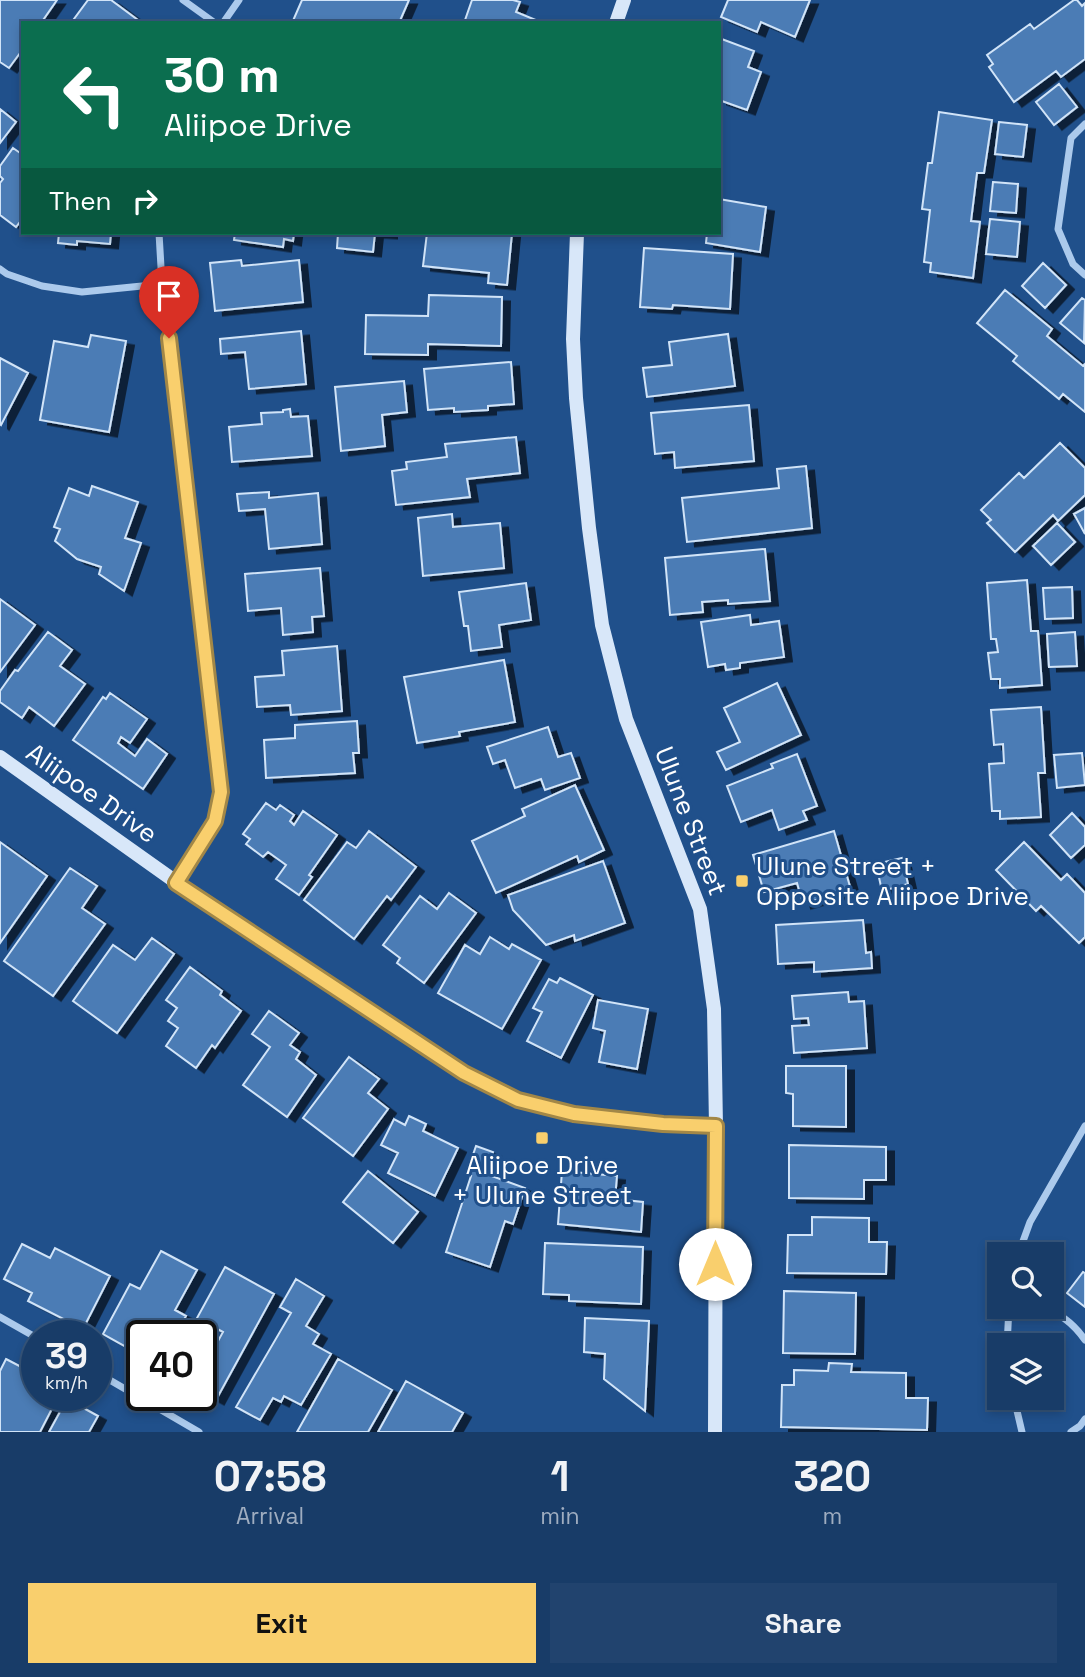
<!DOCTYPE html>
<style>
:root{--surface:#183c68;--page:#21436e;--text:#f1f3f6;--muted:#9fadc0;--line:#36567c;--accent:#f9cf6d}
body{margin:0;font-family:"Space Grotesk",sans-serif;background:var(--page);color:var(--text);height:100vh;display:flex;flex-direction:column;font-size:26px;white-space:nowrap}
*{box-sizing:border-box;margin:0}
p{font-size:23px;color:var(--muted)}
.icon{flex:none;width:38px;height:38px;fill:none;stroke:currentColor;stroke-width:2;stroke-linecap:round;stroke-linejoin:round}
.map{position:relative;height:1432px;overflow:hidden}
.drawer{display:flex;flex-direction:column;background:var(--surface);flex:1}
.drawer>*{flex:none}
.banner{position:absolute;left:21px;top:21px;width:700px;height:214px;border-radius:0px;box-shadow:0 4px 10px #0003,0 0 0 2px var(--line);background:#0b6e4f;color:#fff;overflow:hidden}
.buttons{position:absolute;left:987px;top:1242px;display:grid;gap:14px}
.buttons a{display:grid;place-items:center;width:77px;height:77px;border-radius:0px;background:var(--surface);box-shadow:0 4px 10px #0003,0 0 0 2px var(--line);font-size:35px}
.speed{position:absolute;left:21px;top:1320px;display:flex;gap:14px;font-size:35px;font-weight:700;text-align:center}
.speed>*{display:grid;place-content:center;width:91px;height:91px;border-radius:50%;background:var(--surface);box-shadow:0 4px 10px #0003,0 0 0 2px var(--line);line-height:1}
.speed small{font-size:18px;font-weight:400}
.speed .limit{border:4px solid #111;border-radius:10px;background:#fff;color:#111}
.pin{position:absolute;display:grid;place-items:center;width:60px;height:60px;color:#fff;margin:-72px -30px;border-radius:50% 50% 50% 0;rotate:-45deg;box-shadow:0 0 7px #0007}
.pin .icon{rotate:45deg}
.me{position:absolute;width:77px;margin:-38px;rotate:0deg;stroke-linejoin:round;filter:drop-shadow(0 0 5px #0008)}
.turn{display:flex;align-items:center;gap:24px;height:147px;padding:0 28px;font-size:32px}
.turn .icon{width:91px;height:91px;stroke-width:2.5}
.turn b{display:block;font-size:49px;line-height:60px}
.then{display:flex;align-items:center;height:66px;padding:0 28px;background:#0003;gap:14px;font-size:26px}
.eta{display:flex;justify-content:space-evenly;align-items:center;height:119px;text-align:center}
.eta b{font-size:42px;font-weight:800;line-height:49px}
.cta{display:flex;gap:14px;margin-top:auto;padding:14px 28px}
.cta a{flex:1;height:80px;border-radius:0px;background:var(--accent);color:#111;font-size:28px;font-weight:800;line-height:80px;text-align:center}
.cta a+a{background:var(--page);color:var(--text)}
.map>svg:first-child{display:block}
</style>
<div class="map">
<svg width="1085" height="1432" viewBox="0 0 1085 1432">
<defs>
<filter id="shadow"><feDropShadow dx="8" dy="4.5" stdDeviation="0" flood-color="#0009"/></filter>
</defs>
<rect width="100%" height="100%" fill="#20508b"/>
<path fill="#4c7cb5" stroke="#d1e4f8" stroke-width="2" filter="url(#shadow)" d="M 0,0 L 57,0 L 41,23 L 23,23 L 23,49 L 9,68 L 0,62 Z
M 88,0 L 111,0 L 142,23 L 71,23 Z
M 302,0 L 409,0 L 399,23 L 292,23 Z
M 472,0 L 513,0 L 520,2 L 516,12 L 543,23 L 464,23 Z
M 728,0 L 810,0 L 795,37 L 761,22 L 757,32 L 721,17 Z
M 1074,0 L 1077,0 L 1082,6 L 1085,3 L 1085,59 L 1061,77 L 1056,71 L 1014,102 L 989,67 L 993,64 L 987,55 L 1030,24 L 1034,29 Z
M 719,38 L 754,51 L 748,67 L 761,72 L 747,110 L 719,100 Z
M 1059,84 L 1077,107 L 1054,125 L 1036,102 Z
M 0,109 L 16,122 L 0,143 Z
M 939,112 L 992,120 L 984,173 L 977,173 L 971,221 L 980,222 L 973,278 L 930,272 L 931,263 L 924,262 L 930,210 L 922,209 L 928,163 L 932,163 Z
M 999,122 L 1027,125 L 1023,157 L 995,154 Z
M 13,148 L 23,155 L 23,164 L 21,166 L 23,167 L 23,218 L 16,227 L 0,215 L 0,183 L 3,179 L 0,176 L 0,166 Z
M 993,182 L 1018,184 L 1016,213 L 990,211 Z
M 719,199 L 766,207 L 760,252 L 706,243 L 707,233 L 719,233 Z
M 990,219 L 1020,222 L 1017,257 L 986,254 Z
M 59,233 L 111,233 L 110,244 L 77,241 L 77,245 L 58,243 Z
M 235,233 L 294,233 L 293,241 L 284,239 L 283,247 L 234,240 Z
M 338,233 L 389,233 L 389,234 L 375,233 L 373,252 L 337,248 Z
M 427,233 L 512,233 L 507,285 L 488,283 L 489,273 L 423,266 Z
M 644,248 L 733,254 L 730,309 L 673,305 L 672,309 L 640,307 Z
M 241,260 L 242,266 L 299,260 L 303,302 L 215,311 L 210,263 Z
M 1043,263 L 1066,285 L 1045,308 L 1022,286 Z
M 1005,290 L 1052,329 L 1047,336 L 1083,366 L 1085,364 L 1085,412 L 1063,394 L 1059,399 L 1013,361 L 1017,356 L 977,323 Z
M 429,295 L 502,297 L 501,346 L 428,344 L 428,355 L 365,354 L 366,315 L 428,316 Z
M 1082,298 L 1085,300 L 1084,343 L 1060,323 Z
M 301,331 L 306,384 L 249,389 L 245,352 L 221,354 L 220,339 Z
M 728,334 L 735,386 L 647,397 L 643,368 L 672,365 L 669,342 Z
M 91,335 L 126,341 L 109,432 L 40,420 L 54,341 L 88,347 Z
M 0,358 L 28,373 L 1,425 L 0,424 Z
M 511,362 L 514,404 L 488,406 L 488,410 L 454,412 L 454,408 L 428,410 L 424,369 Z
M 404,381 L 407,412 L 382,415 L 385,446 L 341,451 L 335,387 Z
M 749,405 L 754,461 L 675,468 L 674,452 L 655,454 L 651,413 Z
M 290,409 L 291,417 L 308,416 L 312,456 L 232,462 L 229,427 L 262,424 L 261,413 L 283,412 L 283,410 Z
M 516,437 L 520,473 L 467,479 L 470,497 L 396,505 L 392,471 L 407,469 L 406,462 L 447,457 L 445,444 Z
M 1060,443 L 1085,468 L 1085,495 L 1058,521 L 1053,515 L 1015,552 L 987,523 L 991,520 L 981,510 L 1019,473 L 1024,478 Z
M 806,466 L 812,528 L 687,542 L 682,498 L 779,488 L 777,469 Z
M 92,486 L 138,502 L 125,538 L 141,543 L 124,591 L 99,574 L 101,567 L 77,559 L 55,541 L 60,529 L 54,527 L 69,488 L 89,496 Z
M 269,492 L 269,498 L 318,493 L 322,544 L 269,549 L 265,509 L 239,511 L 237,494 Z
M 1085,508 L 1085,534 L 1074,514 Z
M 452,514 L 453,527 L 500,523 L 504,568 L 423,576 L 418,518 Z
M 1057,523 L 1075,542 L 1051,565 L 1033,546 Z
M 765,549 L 770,601 L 728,604 L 728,600 L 702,602 L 703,612 L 670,615 L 665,558 Z
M 320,568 L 324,616 L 312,617 L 313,632 L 283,635 L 281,608 L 248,611 L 245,574 Z
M 1027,580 L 1031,631 L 1038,631 L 1042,685 L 1000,688 L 1000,679 L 991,679 L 988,653 L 998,652 L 996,639 L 991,639 L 987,583 Z
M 526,583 L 531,620 L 499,625 L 502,647 L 471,651 L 468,626 L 464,626 L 459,592 Z
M 1072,587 L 1073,618 L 1045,619 L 1043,588 Z
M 0,599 L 35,625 L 0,672 Z
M 750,615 L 751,625 L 779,621 L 784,657 L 740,663 L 740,668 L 726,670 L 725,664 L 708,667 L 701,622 Z
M 48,632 L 72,650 L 60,666 L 85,684 L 54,726 L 29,707 L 22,718 L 0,702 L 0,691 L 15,670 L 18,671 Z
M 1075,632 L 1077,666 L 1049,667 L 1047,634 Z
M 337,646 L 342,711 L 291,715 L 290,705 L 257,707 L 255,677 L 284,675 L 282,651 Z
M 504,660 L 515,722 L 459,732 L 460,736 L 417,743 L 404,677 Z
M 777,683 L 801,735 L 726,770 L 717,752 L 740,742 L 724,708 Z
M 110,693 L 147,719 L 130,743 L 121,737 L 118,743 L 135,756 L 147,739 L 167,754 L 143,789 L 73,740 L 103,697 L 106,699 Z
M 1041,707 L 1045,773 L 1038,773 L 1041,817 L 1000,819 L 1000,811 L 992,811 L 989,764 L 1004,763 L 1003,744 L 994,745 L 991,710 Z
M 357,721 L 359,753 L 353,753 L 355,773 L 266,778 L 264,740 L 295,738 L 295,725 Z
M 548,727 L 558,757 L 571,753 L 580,778 L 545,790 L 541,779 L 515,788 L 505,760 L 493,764 L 487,747 Z
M 1082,753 L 1085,785 L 1057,788 L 1054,755 Z
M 797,754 L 817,806 L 803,811 L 807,820 L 779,830 L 772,810 L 741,822 L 727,786 L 773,768 L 771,764 Z
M 575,785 L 604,850 L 579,862 L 577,856 L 496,893 L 472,841 L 525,816 L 522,809 Z
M 266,803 L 276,810 L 280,805 L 294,815 L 290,821 L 294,825 L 303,811 L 337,835 L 309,875 L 312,877 L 299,895 L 276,879 L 286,865 L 268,852 L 263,857 L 246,844 L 250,839 L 243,834 Z
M 1072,813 L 1085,827 L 1085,845 L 1071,858 L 1050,835 Z
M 369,831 L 416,867 L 391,900 L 387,896 L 354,939 L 304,900 L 347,842 L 356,848 Z
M 834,831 L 851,890 L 803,904 L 797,883 L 764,892 L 753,855 Z
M 0,842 L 47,876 L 0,943 Z
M 1024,842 L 1061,880 L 1067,874 L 1085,893 L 1085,937 L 1079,943 L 1041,906 L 1036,911 L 996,870 Z
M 902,858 L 908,884 L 882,891 L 876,864 Z
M 603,861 L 625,923 L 575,941 L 574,935 L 546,945 L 513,910 L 508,895 Z
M 70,868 L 97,886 L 82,908 L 105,924 L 53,996 L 4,961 Z
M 449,893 L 476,913 L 424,983 L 397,963 L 400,958 L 383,945 L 420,896 L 437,909 Z
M 863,920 L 866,953 L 871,952 L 872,968 L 814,972 L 814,962 L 778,964 L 776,925 Z
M 490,937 L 509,949 L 512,944 L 541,960 L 502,1029 L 438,993 L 465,945 L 480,954 Z
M 152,938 L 174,954 L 117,1033 L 73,1001 L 113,945 L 135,960 Z
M 190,967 L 222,991 L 220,995 L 241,1011 L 215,1048 L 212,1045 L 196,1068 L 166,1046 L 178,1028 L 168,1021 L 177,1008 L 166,1000 Z
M 560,978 L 593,995 L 561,1058 L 527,1041 L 542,1012 L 533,1008 L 549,979 L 557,983 Z
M 848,992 L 849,1002 L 864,1001 L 867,1048 L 794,1053 L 792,1026 L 809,1025 L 808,1018 L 794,1019 L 792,996 Z
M 598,1000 L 648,1009 L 637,1069 L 599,1062 L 605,1031 L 593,1028 Z
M 269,1011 L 299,1033 L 290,1045 L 300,1052 L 296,1059 L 316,1075 L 287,1117 L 243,1085 L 270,1047 L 252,1034 Z
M 349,1057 L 379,1079 L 368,1093 L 388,1109 L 353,1156 L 303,1118 Z
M 786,1066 L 846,1066 L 846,1127 L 793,1126 L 793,1094 L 786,1093 Z
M 409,1116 L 426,1124 L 423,1131 L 458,1148 L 435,1196 L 388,1173 L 398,1153 L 381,1145 L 394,1119 L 405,1125 Z
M 789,1145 L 886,1147 L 886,1180 L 864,1180 L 864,1199 L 789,1198 Z
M 476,1146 L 493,1152 L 486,1174 L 525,1188 L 513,1224 L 505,1221 L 490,1267 L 446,1252 L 471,1176 L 466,1175 Z
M 368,1171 L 418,1212 L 393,1243 L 343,1202 Z
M 562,1171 L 617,1176 L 615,1199 L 643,1202 L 641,1232 L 558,1224 Z
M 812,1217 L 869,1218 L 869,1242 L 887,1242 L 886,1274 L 787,1273 L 788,1235 L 812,1235 Z
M 545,1243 L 643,1247 L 641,1304 L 569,1301 L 569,1295 L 543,1294 Z
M 22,1244 L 50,1258 L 55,1248 L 110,1276 L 83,1329 L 28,1301 L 32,1293 L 4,1279 Z
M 161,1251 L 197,1270 L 175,1310 L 186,1316 L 175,1335 L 152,1335 L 140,1329 L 130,1349 L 103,1334 L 130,1284 L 140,1289 Z
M 225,1267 L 274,1294 L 216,1400 L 201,1392 L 201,1372 L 223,1332 L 197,1318 Z
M 1083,1272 L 1085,1273 L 1085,1307 L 1067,1293 Z
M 296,1279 L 324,1296 L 306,1326 L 319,1334 L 313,1344 L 331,1354 L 301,1405 L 284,1396 L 281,1402 L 273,1398 L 260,1420 L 236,1407 L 291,1313 L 280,1307 Z
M 784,1291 L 856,1293 L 855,1354 L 783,1353 Z
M 585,1318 L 649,1321 L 645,1411 L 604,1379 L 605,1354 L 584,1352 Z
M 6,1359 L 29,1371 L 25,1380 L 37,1386 L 37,1395 L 53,1395 L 58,1397 L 40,1432 L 0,1432 L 0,1371 Z
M 338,1359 L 392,1390 L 368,1432 L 297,1432 Z
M 829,1363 L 852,1364 L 851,1372 L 906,1373 L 906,1398 L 928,1398 L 927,1430 L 781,1427 L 782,1385 L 794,1385 L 794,1370 L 828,1371 Z
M 406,1381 L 463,1413 L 452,1432 L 378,1432 Z
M 67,1399 L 98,1416 L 89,1432 L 49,1432 Z"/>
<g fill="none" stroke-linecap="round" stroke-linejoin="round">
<path stroke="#accaec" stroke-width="7" d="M 183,0 L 215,23
M 223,23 L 239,0
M 1085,124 L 1071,138 L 1058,229 L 1073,264 L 1085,275
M 159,233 L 162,284 L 221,792 L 215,821 L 176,882
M 0,269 L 7,274 L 42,286 L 82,292 L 162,284
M 1018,1255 L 1030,1222 L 1085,1126
M 1038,1307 C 1057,1310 1074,1324 1085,1340
M 0,1317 L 37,1338
M 1007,1346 L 1009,1307
M 96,1372 L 199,1432
M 1014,1398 L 1022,1432
M 1071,1432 L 1080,1426 L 1085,1419"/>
<path stroke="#d8e7f9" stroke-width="14" d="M 616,23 L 624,0
M 577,233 L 573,339 L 576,398 L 589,528 L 602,625 L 626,719 L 700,909 L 714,1009 L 716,1126 L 715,1432
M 0,757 L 176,882 L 464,1074 L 518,1100 L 574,1114 L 663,1124 L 716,1126"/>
</g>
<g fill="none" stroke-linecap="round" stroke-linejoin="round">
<g stroke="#a28747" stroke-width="18">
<path id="route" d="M 169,338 L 221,792 L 215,821 L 176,883 L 464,1073 L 518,1100 L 574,1114 L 663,1124 L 716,1126 L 715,1264"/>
</g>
<use href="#route" stroke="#f9cf6d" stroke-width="12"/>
</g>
<g fill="#f9cf6d" stroke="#20508b" stroke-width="2.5">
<rect x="735" y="874" width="14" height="14" rx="3.5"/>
<rect x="535" y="1131" width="14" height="14" rx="3.5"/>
</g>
<g text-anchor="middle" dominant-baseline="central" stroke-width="6" stroke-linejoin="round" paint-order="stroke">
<g font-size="26" fill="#fff" stroke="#20508b">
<text transform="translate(92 793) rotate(35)">Aliipoe Drive</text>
<text transform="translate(691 821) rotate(69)">Ulune Street</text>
</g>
<g font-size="26" fill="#fff" stroke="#20508b" text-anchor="start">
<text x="756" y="866">Ulune Street +<tspan x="756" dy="30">Opposite Aliipoe Drive</tspan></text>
<text x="542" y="1165" text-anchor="middle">Aliipoe Drive<tspan x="542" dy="30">+ Ulune Street</tspan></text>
</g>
</g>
</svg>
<div class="buttons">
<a><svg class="icon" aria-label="search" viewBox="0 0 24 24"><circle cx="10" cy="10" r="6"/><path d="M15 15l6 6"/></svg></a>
<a><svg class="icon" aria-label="layers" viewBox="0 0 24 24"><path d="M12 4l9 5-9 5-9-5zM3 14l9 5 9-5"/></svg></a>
</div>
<div class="speed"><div>39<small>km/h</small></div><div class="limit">40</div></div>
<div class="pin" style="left:169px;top:338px;background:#d93025"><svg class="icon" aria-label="arrive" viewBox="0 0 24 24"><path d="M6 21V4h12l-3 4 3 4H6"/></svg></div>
<svg class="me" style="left:715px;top:1264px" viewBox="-20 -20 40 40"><circle r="19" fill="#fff"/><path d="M0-13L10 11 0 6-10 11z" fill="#f9cf6d"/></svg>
<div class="banner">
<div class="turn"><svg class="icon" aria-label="left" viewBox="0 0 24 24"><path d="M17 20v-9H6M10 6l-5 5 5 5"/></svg><div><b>30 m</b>Aliipoe Drive</div></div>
<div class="then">Then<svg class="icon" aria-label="right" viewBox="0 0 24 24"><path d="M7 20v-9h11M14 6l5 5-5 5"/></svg></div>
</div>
</div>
<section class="drawer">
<div class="eta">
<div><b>07:58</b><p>Arrival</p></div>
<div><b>1</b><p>min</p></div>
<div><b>320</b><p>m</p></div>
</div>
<div class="cta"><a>Exit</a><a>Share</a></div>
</section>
